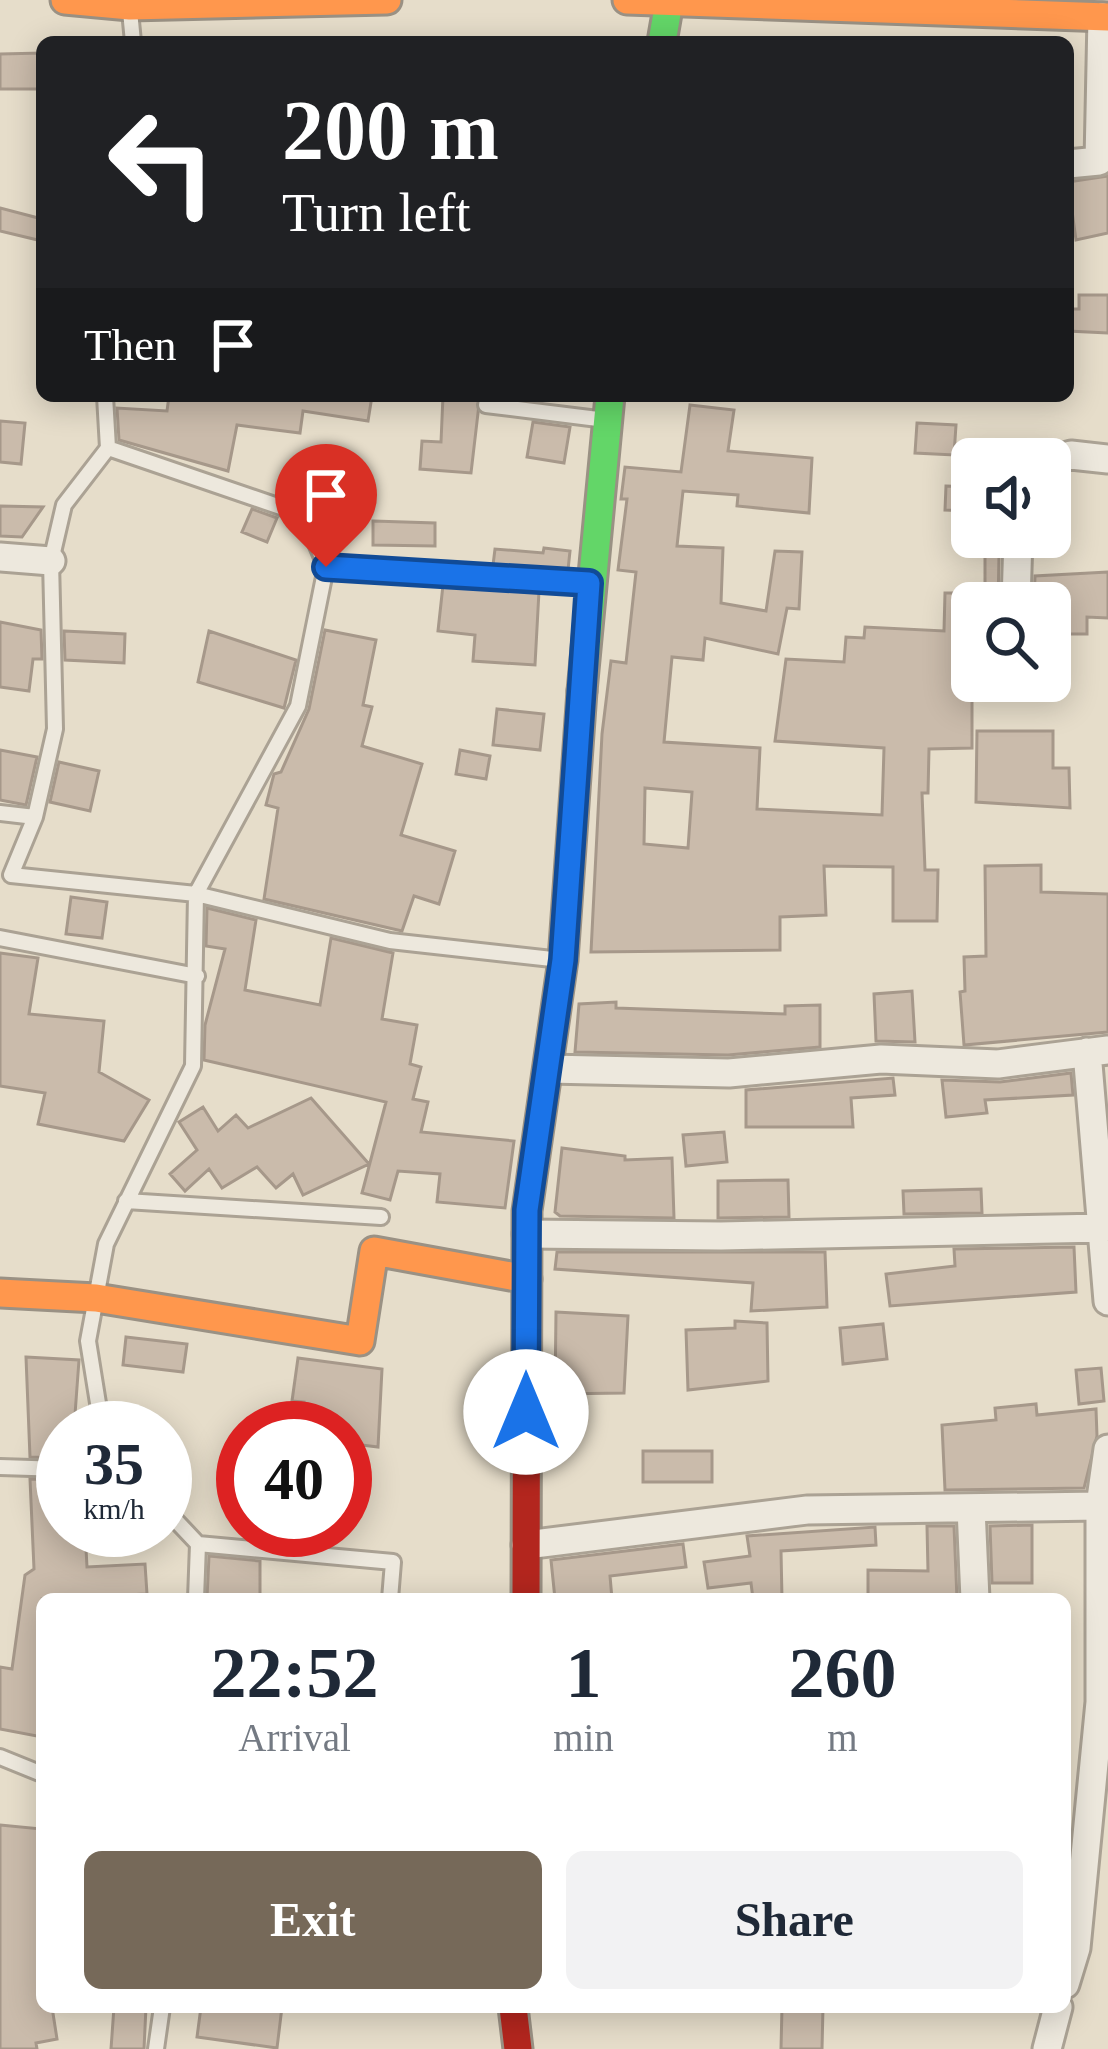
<!DOCTYPE html>
<style>
:root{--surface:#fff;--page:#f2f2f3;--text:#1f2937;--muted:#747a83;--accent:#766959}
body{margin:0;font-family:Georgia,serif;background:var(--page);color:var(--text);height:100vh;display:flex;flex-direction:column;font-size:45px;white-space:nowrap}
*{box-sizing:border-box;margin:0}
p{font-size:39px;color:var(--muted)}
.icon{flex:none;width:66px;height:66px;fill:none;stroke:currentColor;stroke-width:2;stroke-linecap:round;stroke-linejoin:round}
.map{position:relative;flex:1;overflow:hidden}
.panel{position:absolute;left:36px;top:1593px;width:1035px;height:420px;display:flex;flex-direction:column;background:var(--surface);border-radius:18px;box-shadow:0 6px 30px #0003}
.panel>*{flex:none}
.hud{position:absolute;left:36px;top:36px;width:1038px;height:366px;border-radius:18px;box-shadow:0 6px 30px #0003;background:#202124;color:#fff;overflow:hidden}
.tools{position:absolute;left:951px;top:438px;display:grid;gap:24px}
.tools a{display:grid;place-items:center;width:120px;height:120px;border-radius:18px;background:var(--surface);box-shadow:0 6px 30px #0003;font-size:60px}
.speed{position:absolute;left:36px;top:1401px;display:flex;gap:24px;font-size:60px;font-weight:700;text-align:center}
.speed>*{display:grid;place-content:center;width:156px;height:156px;border-radius:50%;background:var(--surface);box-shadow:0 6px 30px #0003;line-height:1}
.speed small{font-size:30px;font-weight:400}
.speed .limit{border:18px solid #d22;background:#fff;color:#111}
.pin{position:absolute;display:grid;place-items:center;width:102px;height:102px;color:#fff;margin:-123px -51px;border-radius:50% 50% 50% 0;rotate:-45deg;box-shadow:0 0 12px #0007}
.pin .icon{rotate:45deg}
.me{position:absolute;width:132px;margin:-66px;rotate:0deg;stroke-linejoin:round;filter:drop-shadow(0 0 9px #0008)}
.turn{display:flex;align-items:center;gap:42px;height:252px;padding:0 48px;font-size:54px}
.turn .icon{width:156px;height:156px;stroke-width:2.5}
.turn b{display:block;font-size:84px;line-height:102px}
.then{display:flex;align-items:center;height:114px;padding:0 48px;background:#0003;gap:24px;font-size:45px}
.eta{display:flex;justify-content:space-evenly;align-items:center;height:204px;text-align:center}
.eta b{font-size:72px;font-weight:800;line-height:84px}
.cta{display:flex;gap:24px;margin-top:auto;padding:24px 48px}
.cta a{flex:1;height:138px;border-radius:18px;background:var(--accent);color:#fff;font-size:48px;font-weight:800;line-height:138px;text-align:center}
.cta a+a{background:var(--page);color:var(--text)}
.map>svg:first-child{display:block}
</style>
<div class="map">
<svg width="1108" height="2049" viewBox="0 0 1108 2049">
<rect width="100%" height="100%" fill="#e6ddca"/>
<path fill="#cabbab" stroke="#a6988a" stroke-width="3" fill-rule="evenodd" d="M 42,53 L 42,89 L 0,89 L 0,54 Z
M 1108,176 L 1108,233 L 1076,240 L 1068,182 Z
M 0,208 L 42,219 L 42,241 L 0,231 Z
M 1079,295 L 1108,295 L 1108,333 L 1068,331 L 1068,309 L 1079,309 Z
M 169,396 L 372,396 L 368,421 L 303,411 L 300,433 L 237,425 L 228,471 L 119,440 L 117,408 L 167,411 Z
M 443,396 L 480,396 L 471,473 L 420,469 L 422,441 L 441,442 Z
M 690,405 L 734,410 L 728,451 L 812,458 L 809,513 L 737,506 L 738,495 L 683,491 L 677,546 L 723,548 L 721,603 L 766,611 L 775,551 L 802,552 L 799,609 L 787,608 L 778,654 L 705,638 L 703,660 L 672,657 L 664,742 L 760,748 L 757,809 L 882,815 L 884,748 L 775,741 L 786,659 L 844,662 L 846,637 L 864,638 L 865,627 L 944,631 L 945,593 L 972,593 L 972,748 L 929,749 L 928,793 L 922,793 L 925,870 L 938,870 L 937,921 L 893,921 L 893,867 L 824,866 L 826,915 L 780,917 L 780,950 L 591,952 L 602,734 L 611,661 L 626,663 L 636,572 L 618,570 L 627,499 L 621,499 L 625,467 L 681,472 ZM 645,788 L 692,792 L 688,848 L 644,844 Z
M 0,421 L 25,423 L 21,464 L 0,462 Z
M 533,422 L 570,427 L 564,463 L 527,457 Z
M 917,423 L 956,425 L 954,455 L 915,453 Z
M 946,486 L 972,487 L 972,511 L 945,510 Z
M 0,506 L 43,507 L 22,537 L 0,536 Z
M 252,509 L 277,518 L 267,542 L 242,532 Z
M 373,521 L 435,523 L 435,546 L 373,545 Z
M 544,548 L 570,551 L 568,570 L 493,565 L 495,549 L 543,553 Z
M 985,556 L 999,556 L 998,603 L 985,603 Z
M 1108,572 L 1108,618 L 1087,617 L 1087,634 L 1050,634 L 1050,603 L 1034,603 L 1035,576 Z
M 443,585 L 539,591 L 535,665 L 473,661 L 475,635 L 438,631 Z
M 0,622 L 41,630 L 42,659 L 33,659 L 29,691 L 0,687 Z
M 325,630 L 376,640 L 363,705 L 372,707 L 362,746 L 422,764 L 401,835 L 455,851 L 439,904 L 414,896 L 402,931 L 264,899 L 278,808 L 266,805 L 274,774 L 281,772 L 309,709 Z
M 64,631 L 125,634 L 124,663 L 65,660 Z
M 209,631 L 296,660 L 284,708 L 198,682 Z
M 497,709 L 544,714 L 540,750 L 493,745 Z
M 977,731 L 1053,731 L 1053,768 L 1069,768 L 1070,808 L 976,802 Z
M 0,750 L 37,757 L 26,805 L 0,800 Z
M 460,750 L 490,756 L 486,779 L 456,774 Z
M 59,762 L 99,771 L 90,811 L 50,802 Z
M 1041,865 L 1041,892 L 1108,894 L 1108,1032 L 964,1045 L 960,992 L 965,991 L 964,957 L 986,956 L 985,866 Z
M 71,897 L 107,902 L 102,938 L 66,934 Z
M 207,908 L 256,920 L 245,990 L 320,1005 L 331,938 L 393,953 L 382,1019 L 417,1025 L 410,1064 L 421,1067 L 413,1099 L 428,1102 L 421,1132 L 514,1141 L 505,1208 L 437,1202 L 440,1174 L 398,1171 L 390,1200 L 362,1193 L 386,1102 L 204,1060 L 205,1025 L 225,949 L 206,946 Z
M 0,953 L 38,958 L 29,1014 L 104,1021 L 99,1072 L 149,1100 L 124,1141 L 38,1124 L 45,1093 L 0,1086 Z
M 912,991 L 915,1042 L 876,1041 L 874,994 Z
M 616,1002 L 616,1008 L 785,1014 L 785,1006 L 820,1005 L 820,1047 L 728,1055 L 575,1052 L 579,1004 Z
M 1071,1073 L 1073,1095 L 985,1100 L 987,1113 L 946,1117 L 942,1080 L 1000,1082 Z
M 893,1078 L 895,1095 L 851,1098 L 853,1127 L 746,1127 L 746,1090 Z
M 311,1098 L 369,1164 L 303,1195 L 293,1174 L 276,1188 L 257,1167 L 222,1188 L 209,1169 L 185,1191 L 170,1174 L 197,1150 L 179,1122 L 203,1107 L 218,1131 L 236,1115 L 248,1128 Z
M 724,1132 L 727,1162 L 686,1166 L 683,1135 Z
M 562,1148 L 625,1156 L 625,1160 L 672,1158 L 674,1218 L 560,1216 L 555,1212 Z
M 788,1180 L 789,1217 L 718,1218 L 718,1181 Z
M 981,1189 L 982,1213 L 904,1214 L 903,1191 Z
M 1074,1247 L 1076,1292 L 890,1306 L 886,1274 L 955,1266 L 954,1249 Z
M 557,1252 L 825,1252 L 827,1307 L 751,1311 L 753,1283 L 555,1269 Z
M 556,1312 L 628,1316 L 624,1393 L 555,1394 Z
M 735,1321 L 767,1323 L 768,1381 L 688,1390 L 686,1330 L 735,1328 Z
M 883,1324 L 887,1359 L 843,1364 L 840,1328 Z
M 126,1337 L 187,1344 L 183,1372 L 123,1365 Z
M 26,1357 L 79,1360 L 74,1428 L 63,1428 L 63,1458 L 30,1457 Z
M 298,1358 L 382,1369 L 378,1447 L 345,1443 L 345,1428 L 301,1428 L 304,1402 L 292,1401 Z
M 1101,1368 L 1104,1401 L 1079,1404 L 1076,1370 Z
M 1036,1404 L 1037,1415 L 1096,1409 L 1097,1436 L 1084,1488 L 945,1490 L 942,1425 L 996,1420 L 995,1408 Z
M 643,1451 L 712,1451 L 712,1482 L 643,1482 Z
M 30,1479 L 63,1480 L 63,1530 L 85,1530 L 87,1567 L 145,1564 L 147,1594 L 42,1599 L 42,1737 L 0,1729 L 0,1667 L 12,1669 L 25,1575 L 34,1569 Z
M 1032,1525 L 1032,1583 L 992,1583 L 990,1526 Z
M 927,1526 L 954,1526 L 957,1599 L 868,1599 L 868,1570 L 928,1571 Z
M 875,1527 L 876,1545 L 781,1551 L 782,1599 L 753,1599 L 751,1583 L 708,1588 L 704,1562 L 750,1556 L 747,1536 Z
M 683,1544 L 686,1567 L 610,1576 L 612,1599 L 555,1599 L 551,1560 Z
M 209,1556 L 260,1561 L 260,1598 L 207,1598 Z
M 0,1825 L 42,1829 L 42,2007 L 52,2007 L 57,2039 L 36,2043 L 37,2049 L 0,2049 Z
M 114,2007 L 146,2007 L 144,2049 L 111,2049 Z
M 201,2007 L 282,2007 L 277,2048 L 197,2037 Z
M 782,2007 L 823,2007 L 822,2049 L 781,2049 Z"/>
<g fill="none" stroke-linecap="round" stroke-linejoin="round">
<g stroke="#aba294" stroke-width="20">
<path id="lane" d="M 130,11 L 133,42
M 105,396 L 108,448
M 486,405 L 606,420
M 326,567 L 584,582
M 0,813 L 35,817
M 0,938 L 197,976
M 126,1201 L 381,1217
M 102,1428 L 88,1341 L 106,1244 L 193,1066 L 196,894 L 298,706 L 326,567 L 304,515 L 108,448 L 64,505 L 51,561 L 55,729 L 35,817 L 11,875 L 196,894 L 390,941 L 561,960
M 0,1467 L 63,1469
M 165,1509 L 198,1544 L 196,1599
M 198,1544 L 393,1562 L 390,1599
M 0,1757 L 42,1774
M 156,2049 L 162,2007"/>
</g>
<g stroke="#aba294" stroke-width="33">
<path id="street" d="M 1068,164 L 1099,161 L 1102,17
M 1050,461 L 1071,455 L 1108,459
M 0,557 L 51,561
M 1016,603 L 1018,537
M 1087,1052 L 1108,1301
M 548,1069 L 729,1073 L 881,1059 L 998,1064 L 1108,1050
M 527,1234 L 721,1236 L 1103,1228
M 971,1508 L 975,1599
M 526,1545 L 807,1510 L 1100,1506
M 1065,1984 L 1076,1948 L 1100,1702 L 1100,1506 L 1108,1449
M 1047,2049 L 1058,2007"/>
</g>
<g stroke="#9a9184" stroke-width="33">
<path id="fast" d="M 662,42 L 669,2
M 582,691 L 610,396"/>
</g>
<g stroke="#9a9184" stroke-width="33">
<path id="slow" d="M 65,0 L 130,6 L 387,0
M 627,0 L 1108,17
M 0,1293 L 96,1298 L 360,1341 L 374,1251 L 527,1279"/>
</g>
<g stroke="#9a9184" stroke-width="33">
<path id="jam" d="M 526,1599 L 527,1211 L 563,960 L 582,691
M 513,2007 L 518,2049"/>
</g>
<use href="#lane" stroke="#ede8dd" stroke-width="14"/>
<use href="#street" stroke="#ede8dd" stroke-width="27"/>
<use href="#fast" stroke="#63d668" stroke-width="27"/>
<use href="#slow" stroke="#ff974d" stroke-width="27"/>
<use href="#jam" stroke="#b3261e" stroke-width="27"/>
</g>
<g fill="none" stroke-linecap="round" stroke-linejoin="round">
<g stroke="#114b97" stroke-width="30">
<path id="route" d="M 326,567 L 589,583 L 563,960 L 527,1210 L 526,1412"/>
</g>
<use href="#route" stroke="#1a73e8" stroke-width="21"/>
</g>
</svg>
<div class="tools">
<a><svg class="icon" aria-label="sound" viewBox="0 0 24 24"><path d="M4 9h4l5-4v14l-5-4H4zM17 9q2 3 0 6"/></svg></a>
<a><svg class="icon" aria-label="search" viewBox="0 0 24 24"><circle cx="10" cy="10" r="6"/><path d="M15 15l6 6"/></svg></a>
</div>
<div class="speed"><div>35<small>km/h</small></div><div class="limit">40</div></div>
<div class="pin" style="left:326px;top:567px;background:#d93025"><svg class="icon" aria-label="arrive" viewBox="0 0 24 24"><path d="M6 21V4h12l-3 4 3 4H6"/></svg></div>
<svg class="me" style="left:526px;top:1412px" viewBox="-20 -20 40 40"><circle r="19" fill="#fff"/><path d="M0-13L10 11 0 6-10 11z" fill="#1a73e8"/></svg>
<div class="hud">
<div class="turn"><svg class="icon" aria-label="left" viewBox="0 0 24 24"><path d="M17 20v-9H6M10 6l-5 5 5 5"/></svg><div><b>200 m</b>Turn left</div></div>
<div class="then">Then<svg class="icon" aria-label="arrive" viewBox="0 0 24 24"><path d="M6 21V4h12l-3 4 3 4H6"/></svg></div>
</div>
<section class="panel">
<div class="eta">
<div><b>22:52</b><p>Arrival</p></div>
<div><b>1</b><p>min</p></div>
<div><b>260</b><p>m</p></div>
</div>
<div class="cta"><a>Exit</a><a>Share</a></div>
</section>
</div>
